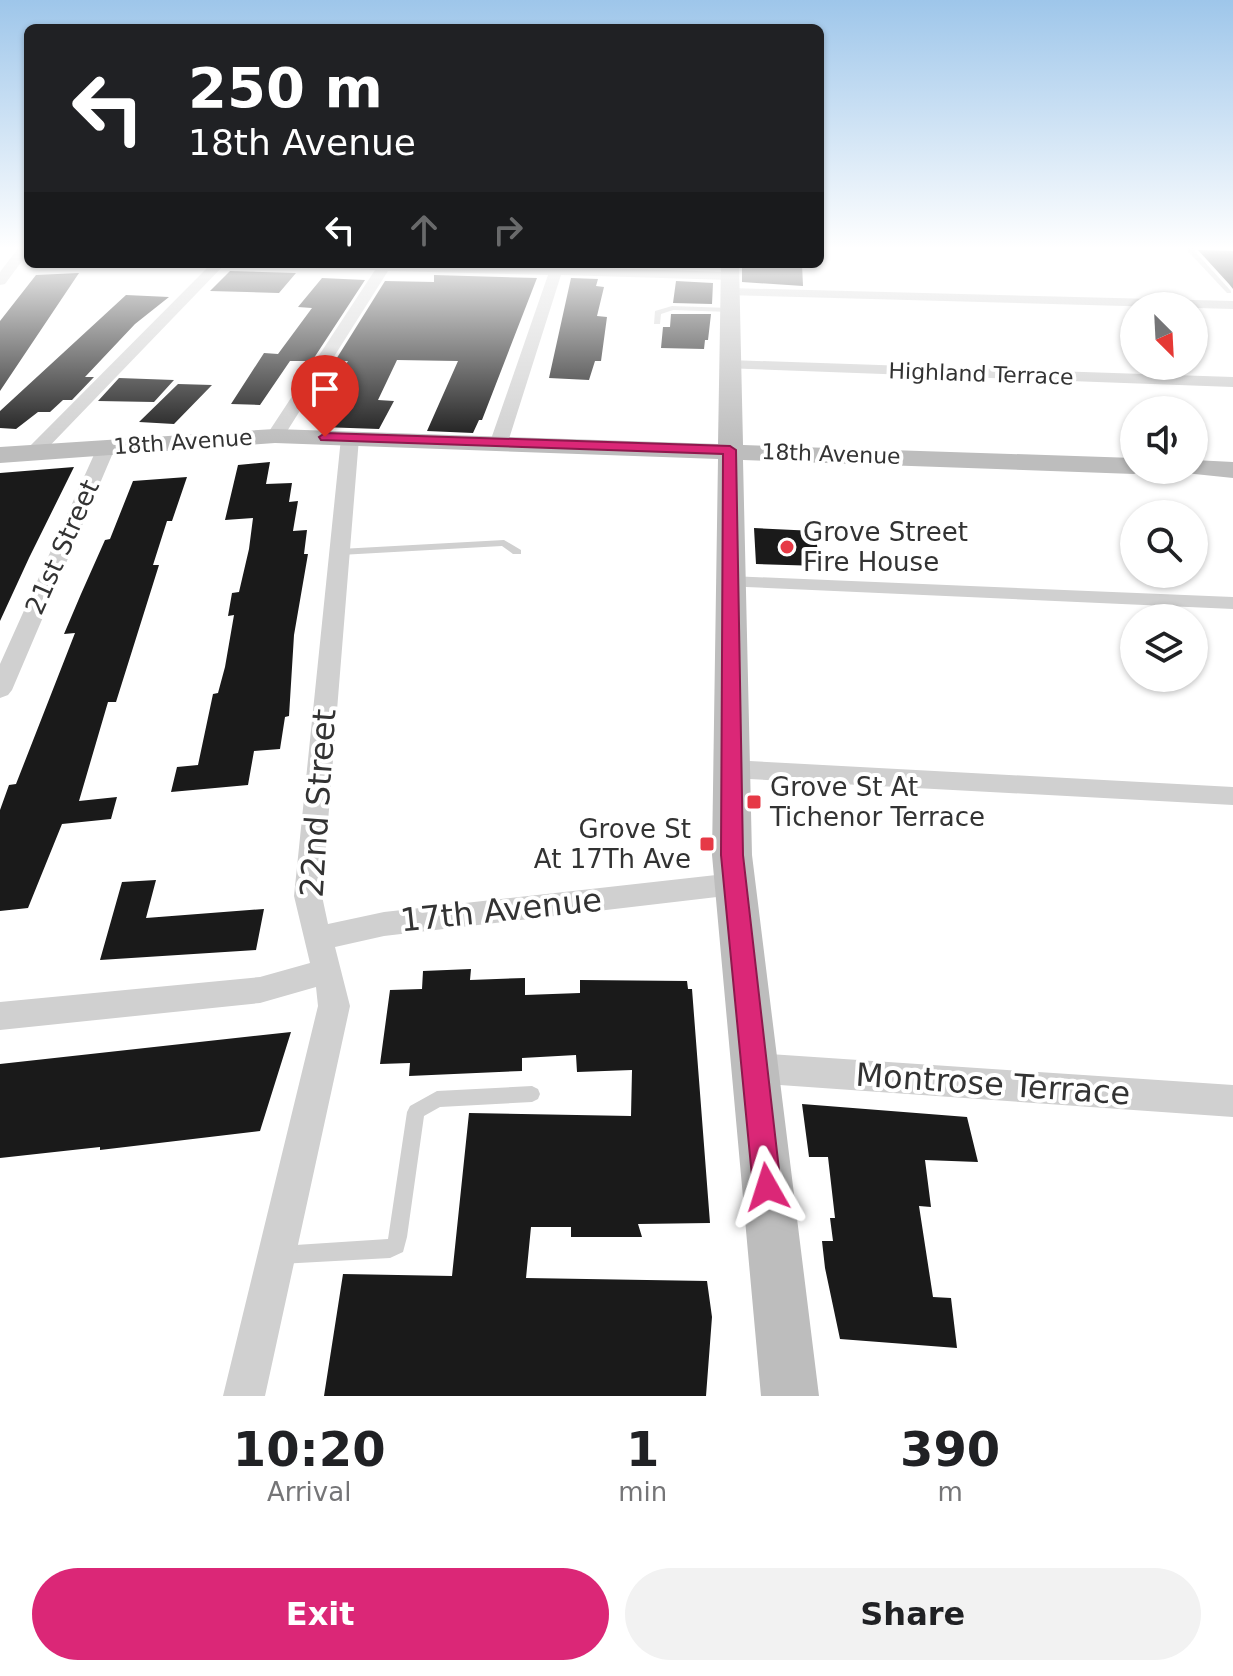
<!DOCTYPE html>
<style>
:root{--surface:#fff;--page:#f2f2f2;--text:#202124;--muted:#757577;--accent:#db2777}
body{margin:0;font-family:"DejaVu Sans",sans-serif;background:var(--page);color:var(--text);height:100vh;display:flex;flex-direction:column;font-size:30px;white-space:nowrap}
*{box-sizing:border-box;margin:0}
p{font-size:26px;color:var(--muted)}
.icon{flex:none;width:44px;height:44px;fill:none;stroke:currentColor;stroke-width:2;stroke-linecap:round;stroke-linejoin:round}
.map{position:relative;height:1396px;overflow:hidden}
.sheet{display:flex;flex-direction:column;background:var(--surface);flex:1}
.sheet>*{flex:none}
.banner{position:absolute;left:24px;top:24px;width:800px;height:244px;border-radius:12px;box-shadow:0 2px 6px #0004;background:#202124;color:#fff;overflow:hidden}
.needle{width:52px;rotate:156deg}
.tools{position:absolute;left:1120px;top:292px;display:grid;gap:16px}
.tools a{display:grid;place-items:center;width:88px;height:88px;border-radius:50%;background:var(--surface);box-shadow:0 2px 6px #0004;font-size:40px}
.pin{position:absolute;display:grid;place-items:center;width:68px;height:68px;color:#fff;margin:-82px -34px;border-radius:50% 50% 50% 0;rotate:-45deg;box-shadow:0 0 8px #0007}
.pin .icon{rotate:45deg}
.me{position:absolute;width:88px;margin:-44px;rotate:354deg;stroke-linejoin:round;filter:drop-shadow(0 0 6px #0008)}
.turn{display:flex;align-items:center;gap:28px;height:168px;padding:0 32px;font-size:36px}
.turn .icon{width:104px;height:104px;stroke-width:2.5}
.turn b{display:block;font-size:56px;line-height:68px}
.lanes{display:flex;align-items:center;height:76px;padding:0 32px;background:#0003;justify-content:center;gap:40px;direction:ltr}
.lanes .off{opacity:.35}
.eta{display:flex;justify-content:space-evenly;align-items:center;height:136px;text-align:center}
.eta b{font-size:48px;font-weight:700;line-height:56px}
.action{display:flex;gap:16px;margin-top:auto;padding:16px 32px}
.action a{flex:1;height:92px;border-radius:48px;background:var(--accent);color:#fff;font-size:32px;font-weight:700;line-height:92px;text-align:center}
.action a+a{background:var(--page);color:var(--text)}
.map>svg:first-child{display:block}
</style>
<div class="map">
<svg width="1233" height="1396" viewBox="0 0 1233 1396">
<rect width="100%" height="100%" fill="#fff"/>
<path fill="#1a1a1a" d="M 1198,250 L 1233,251 L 1233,289 L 1229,284 Z
M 742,264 L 802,264 L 803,286 L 742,282 Z
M 230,271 L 296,273 L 279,293 L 210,291 Z
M 79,273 L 0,391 L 0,321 L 36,275 Z
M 434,275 L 537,278 L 482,420 L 479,420 L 473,433 L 427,431 L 458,361 L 397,360 L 378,400 L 394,401 L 379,429 L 321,427 L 345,389 L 331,389 L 348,361 L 335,361 L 385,281 L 434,282 Z
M 322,278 L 365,280 L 312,361 L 290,361 L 260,405 L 231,404 L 264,353 L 278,354 L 312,308 L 298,307 Z
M 571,278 L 598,279 L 596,286 L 604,287 L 597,316 L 607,317 L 601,361 L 595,361 L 589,380 L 549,378 Z
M 676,281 L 713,283 L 712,304 L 673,303 Z
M 126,295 L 169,297 L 135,324 L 85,377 L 94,377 L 72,400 L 63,400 L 50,412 L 38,412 L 16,429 L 0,428 L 0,411 Z
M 671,314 L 711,314 L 708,340 L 705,340 L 704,349 L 661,348 L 663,327 L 670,327 Z
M 119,378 L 174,380 L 154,402 L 98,401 Z
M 178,384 L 212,385 L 174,424 L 139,422 Z
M 270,462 L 266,484 L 292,483 L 289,502 L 298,501 L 293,531 L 307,530 L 304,554 L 308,554 L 294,635 L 289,716 L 285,717 L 280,749 L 254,751 L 248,785 L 171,792 L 177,767 L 198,765 L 213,694 L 218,693 L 225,667 L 234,615 L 228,616 L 232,593 L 239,592 L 249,549 L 253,518 L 225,520 L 238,465 Z
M 74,467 L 29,558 L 0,621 L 0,473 Z
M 187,477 L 172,521 L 167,521 L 153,565 L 159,565 L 116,702 L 108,702 L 79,801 L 117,797 L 111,819 L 62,824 L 28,908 L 0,911 L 0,810 L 9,785 L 16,784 L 75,633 L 64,634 L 81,594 L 105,540 L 110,539 L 133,481 Z
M 754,528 L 815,531 L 820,566 L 756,564 Z
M 156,880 L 146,918 L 264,909 L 256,950 L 100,960 L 122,882 Z
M 471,969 L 470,980 L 525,978 L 525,995 L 580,993 L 580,980 L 687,981 L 688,989 L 692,989 L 710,1223 L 638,1224 L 642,1237 L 571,1237 L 571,1227 L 531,1227 L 526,1278 L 707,1281 L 712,1317 L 706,1396 L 324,1396 L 343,1274 L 452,1276 L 469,1113 L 631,1116 L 632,1070 L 577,1072 L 576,1055 L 522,1058 L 522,1071 L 409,1076 L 410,1063 L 380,1064 L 390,990 L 422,989 L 423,971 Z
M 291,1032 L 260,1131 L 100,1150 L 100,1147 L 0,1158 L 0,1064 Z
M 802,1104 L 967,1117 L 978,1162 L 925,1160 L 931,1207 L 919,1206 L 933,1297 L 951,1298 L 957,1348 L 840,1339 L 825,1268 L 822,1241 L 833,1241 L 830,1218 L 835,1218 L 828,1157 L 809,1157 Z"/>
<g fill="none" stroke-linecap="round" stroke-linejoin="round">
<path fill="#d0d0d0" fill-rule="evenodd" d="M 1184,247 L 1191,247 L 1231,291 L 1231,293 L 1227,293 Z
M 672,306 L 730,308 L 734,310 L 730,312 L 673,310 L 661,314 L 660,324 L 654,324 L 655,311 Z
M 504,540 L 521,550 L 521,554 L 513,554 L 502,546 L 340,555 L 335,552 L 340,549 Z
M 532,1086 L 538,1089 L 540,1094 L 538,1099 L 532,1102 L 440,1107 L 424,1116 L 407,1237 L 403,1252 L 390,1258 L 280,1264 L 273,1262 L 271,1255 L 273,1248 L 280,1246 L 388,1239 L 407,1112 L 410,1106 L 437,1091 Z"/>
<path fill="#d0d0d0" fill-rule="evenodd" d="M 19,247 L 28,247 L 28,253 L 5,284 L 0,285 L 0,272 Z
M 211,264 L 225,264 L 39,457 L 27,457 L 24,453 L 27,449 Z
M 282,264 L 550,267 L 551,264 L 565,264 L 563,267 L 730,272 L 737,276 L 730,280 L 561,275 L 508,442 L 499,447 L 490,442 L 548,275 L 388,271 L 284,436 L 275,441 L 266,436 L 375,270 L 289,268 Z
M 730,288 L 1233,301 L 1233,309 L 725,295 L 723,292 Z
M 729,360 L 1233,377 L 1233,387 L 723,368 L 721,365 Z
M 350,433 L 359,438 L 322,896 L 328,924 L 384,912 L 734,873 L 744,876 L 748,884 L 744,892 L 734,895 L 384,936 L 335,947 L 350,1006 L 265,1396 L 223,1396 L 318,1006 L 316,987 L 260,1003 L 0,1030 L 0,1002 L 260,977 L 310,963 L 294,896 L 341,438 Z
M 106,443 L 115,448 L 12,690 L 8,695 L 0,698 L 0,664 L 97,448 Z
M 730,576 L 1233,597 L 1233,609 L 723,586 L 719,582 L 723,578 Z
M 730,760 L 1233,787 L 1233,805 L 730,778 L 721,775 L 717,769 L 721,763 Z
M 753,1053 L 1233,1085 L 1233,1117 L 753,1083 L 741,1079 L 736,1068 L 741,1057 Z"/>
<path fill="#bdbdbd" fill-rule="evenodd" d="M 721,264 L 739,264 L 743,445 L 1134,458 L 1134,470 L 1144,470 L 1134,474 L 743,460 L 752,855 L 819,1396 L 761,1396 L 712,855 L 718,459 L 275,443 L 0,463 L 0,447 L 275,429 L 718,444 Z
M 1194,460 L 1233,462 L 1233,478 L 1185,473 L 1182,470 L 1194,470 Z"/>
</g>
<linearGradient id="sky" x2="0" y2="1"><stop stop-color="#9ec6ea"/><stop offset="0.56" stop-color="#fff"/><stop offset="1" stop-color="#fff" stop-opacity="0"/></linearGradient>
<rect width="1233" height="443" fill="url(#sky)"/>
<path fill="#db2777" stroke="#8e194d" stroke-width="2" d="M 325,433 L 730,446 L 736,450 L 743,855 L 781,1187 L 777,1197 L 767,1201 L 757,1197 L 753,1187 L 721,855 L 723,454 L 321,440 L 319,437 Z"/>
<g fill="#e63946" stroke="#fff" stroke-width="3">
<circle cx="787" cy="547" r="8"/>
<rect x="746" y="794" width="16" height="16" rx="4"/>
<rect x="699" y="836" width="16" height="16" rx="4"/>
</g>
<g text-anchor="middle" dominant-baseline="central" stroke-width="8" stroke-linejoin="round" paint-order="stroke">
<g font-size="22" fill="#333" stroke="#fff">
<text transform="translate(981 374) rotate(2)">Highland Terrace</text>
<text transform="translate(183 442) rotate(-4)">18th Avenue</text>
<text transform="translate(831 454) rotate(2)">18th Avenue</text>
</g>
<g font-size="26" fill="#333" stroke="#fff" text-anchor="start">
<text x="803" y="532">Grove Street<tspan x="803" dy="30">Fire House</tspan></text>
<text x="770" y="787">Grove St At<tspan x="770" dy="30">Tichenor Terrace</tspan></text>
<text x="691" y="829" text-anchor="end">Grove St<tspan x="691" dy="30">At 17Th Ave</tspan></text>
</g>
<g font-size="26" fill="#333" stroke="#fff">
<text transform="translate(62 547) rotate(-66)">21st Street</text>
</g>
<g font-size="32" fill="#333" stroke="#fff">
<text transform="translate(318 803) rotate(-86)">22nd Street</text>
<text transform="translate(501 910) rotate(-6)">17th Avenue</text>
<text transform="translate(993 1084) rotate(4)">Montrose Terrace</text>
</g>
</g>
</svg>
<div class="tools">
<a><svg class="needle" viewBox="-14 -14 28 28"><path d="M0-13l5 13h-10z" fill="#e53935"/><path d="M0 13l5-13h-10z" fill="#757577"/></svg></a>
<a><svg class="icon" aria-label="sound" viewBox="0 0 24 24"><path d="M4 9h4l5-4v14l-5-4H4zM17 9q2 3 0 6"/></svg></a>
<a><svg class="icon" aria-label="search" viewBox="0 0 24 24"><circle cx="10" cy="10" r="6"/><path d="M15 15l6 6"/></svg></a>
<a><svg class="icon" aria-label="layers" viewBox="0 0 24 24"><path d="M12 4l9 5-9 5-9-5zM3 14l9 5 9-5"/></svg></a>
</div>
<div class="pin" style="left:325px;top:437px;background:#d93025"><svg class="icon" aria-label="arrive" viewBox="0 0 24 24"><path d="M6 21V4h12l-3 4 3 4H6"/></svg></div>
<svg class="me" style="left:767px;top:1187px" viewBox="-20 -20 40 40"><path d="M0-17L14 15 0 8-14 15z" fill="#db2777" stroke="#fff" stroke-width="4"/></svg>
<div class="banner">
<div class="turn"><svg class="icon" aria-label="left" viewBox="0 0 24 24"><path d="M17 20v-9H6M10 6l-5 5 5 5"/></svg><div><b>250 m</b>18th Avenue</div></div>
<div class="lanes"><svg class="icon" aria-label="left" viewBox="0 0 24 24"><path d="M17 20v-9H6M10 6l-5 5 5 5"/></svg><svg class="icon off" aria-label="ahead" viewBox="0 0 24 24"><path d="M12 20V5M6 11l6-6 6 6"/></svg><svg class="icon off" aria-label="right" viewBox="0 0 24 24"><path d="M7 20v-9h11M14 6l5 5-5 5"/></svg></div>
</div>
</div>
<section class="sheet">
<div class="eta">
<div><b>10:20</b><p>Arrival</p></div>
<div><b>1</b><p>min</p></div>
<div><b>390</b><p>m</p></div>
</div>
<div class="action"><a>Exit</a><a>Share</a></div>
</section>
